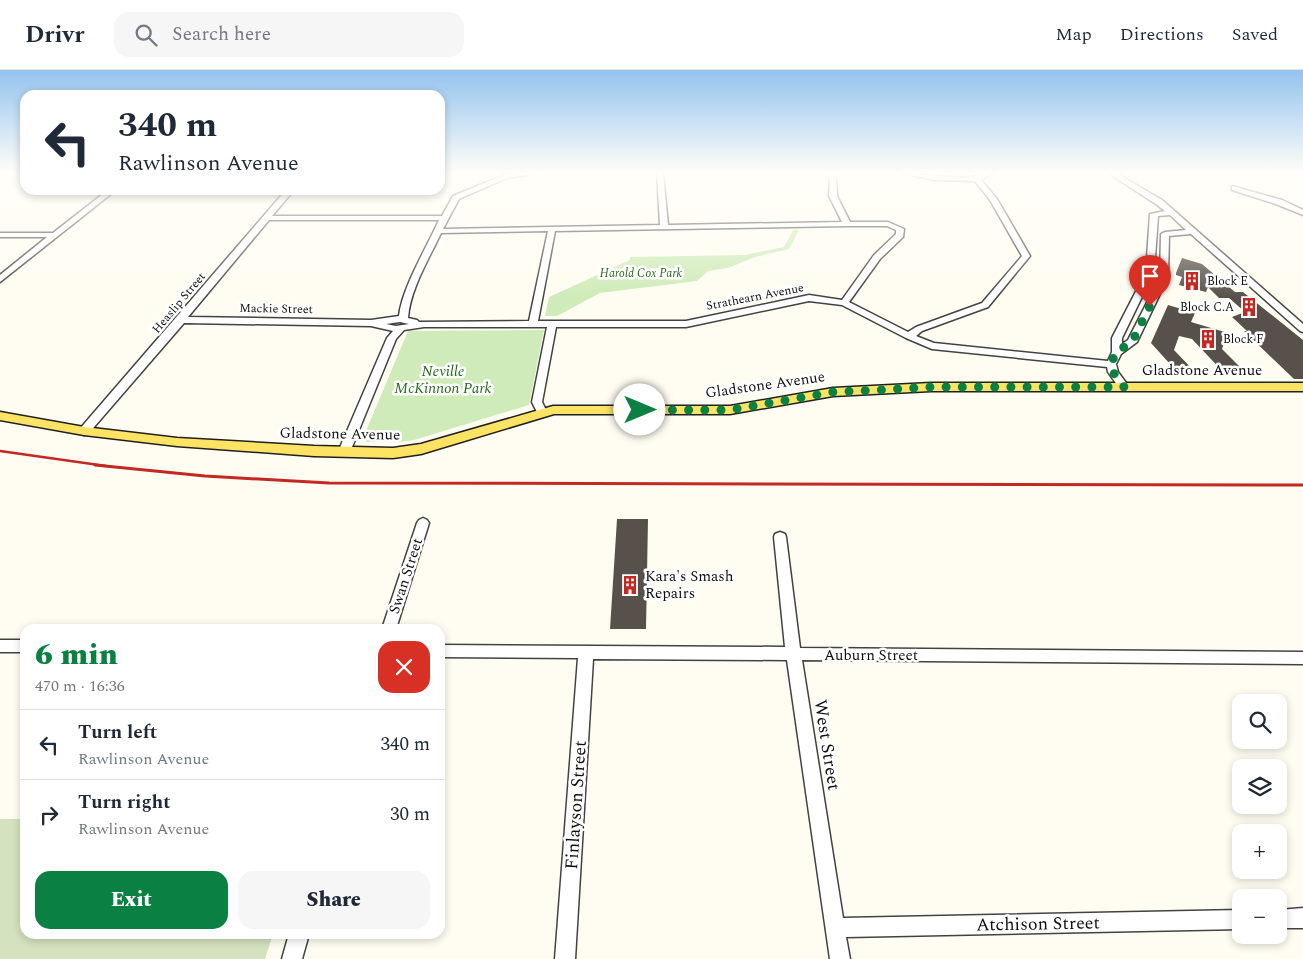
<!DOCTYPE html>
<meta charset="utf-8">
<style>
:root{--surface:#fff;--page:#f6f6f7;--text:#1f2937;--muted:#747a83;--line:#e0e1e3;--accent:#0b8043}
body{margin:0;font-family:Spectral,serif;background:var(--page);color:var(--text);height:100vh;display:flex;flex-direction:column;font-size:19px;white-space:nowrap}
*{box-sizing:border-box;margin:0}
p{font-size:16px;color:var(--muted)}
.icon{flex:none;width:28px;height:28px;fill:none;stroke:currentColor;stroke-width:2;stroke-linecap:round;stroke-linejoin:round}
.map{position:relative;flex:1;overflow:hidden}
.sheet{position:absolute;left:20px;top:554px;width:425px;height:315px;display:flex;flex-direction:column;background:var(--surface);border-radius:15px;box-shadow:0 2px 8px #0003}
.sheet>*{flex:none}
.banner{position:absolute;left:20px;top:20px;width:425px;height:105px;border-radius:15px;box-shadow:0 2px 8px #0003;background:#fff;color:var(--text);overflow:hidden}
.buttons{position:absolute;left:1232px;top:624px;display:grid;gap:10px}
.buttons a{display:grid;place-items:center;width:55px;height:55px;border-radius:10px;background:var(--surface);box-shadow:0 2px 8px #0003;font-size:25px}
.pin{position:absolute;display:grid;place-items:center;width:42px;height:42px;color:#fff;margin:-51px -21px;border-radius:50% 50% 50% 0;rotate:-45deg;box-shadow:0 0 5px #0007}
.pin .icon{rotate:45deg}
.me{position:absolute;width:55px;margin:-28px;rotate:90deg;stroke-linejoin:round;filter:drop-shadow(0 0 4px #0008)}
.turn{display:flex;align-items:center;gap:18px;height:105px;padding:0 15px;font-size:22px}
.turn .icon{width:65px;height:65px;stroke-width:2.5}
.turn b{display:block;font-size:35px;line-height:42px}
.round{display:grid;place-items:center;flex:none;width:52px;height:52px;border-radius:15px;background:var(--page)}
.head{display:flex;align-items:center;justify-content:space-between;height:85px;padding:0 15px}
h1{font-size:30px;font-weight:800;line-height:38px;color:var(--accent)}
.cta{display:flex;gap:10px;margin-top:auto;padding:10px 15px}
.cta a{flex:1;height:58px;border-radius:15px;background:var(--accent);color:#fff;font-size:20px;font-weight:800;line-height:58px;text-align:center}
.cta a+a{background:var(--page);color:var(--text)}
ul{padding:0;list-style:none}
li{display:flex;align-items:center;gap:15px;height:70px;padding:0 15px;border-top:1px solid var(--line)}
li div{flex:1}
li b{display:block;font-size:19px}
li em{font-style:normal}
header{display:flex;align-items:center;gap:30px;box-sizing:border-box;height:70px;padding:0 25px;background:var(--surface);border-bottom:1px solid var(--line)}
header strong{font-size:24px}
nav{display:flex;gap:28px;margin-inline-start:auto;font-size:18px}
.search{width:350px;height:45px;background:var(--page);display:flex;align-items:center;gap:12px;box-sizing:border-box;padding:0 18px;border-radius:15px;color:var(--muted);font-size:19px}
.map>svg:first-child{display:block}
</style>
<header>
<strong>Drivr</strong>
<div class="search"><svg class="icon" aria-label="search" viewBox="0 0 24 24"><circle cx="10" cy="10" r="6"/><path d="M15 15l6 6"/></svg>Search here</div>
<nav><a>Map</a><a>Directions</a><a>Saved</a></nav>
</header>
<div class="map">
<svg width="1303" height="889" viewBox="0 0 1303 889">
<rect width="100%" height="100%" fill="#fffdf1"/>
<path fill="#cfebb9" d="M 793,160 L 799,160 L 789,179 L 755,187 L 728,198 L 708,201 L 697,211 L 600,223 L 557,246 L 545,246 L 549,227 L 630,190 L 630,187 L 745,185 L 784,177 Z
M 544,260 L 529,335 L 414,370 L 399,372 L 366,372 L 363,368 L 408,261 Z"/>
<path fill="#d4e2c0" d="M 0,749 L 25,749 L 25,864 L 273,864 L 265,889 L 0,889 Z"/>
<path fill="#58514b" d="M 1182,188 L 1202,194 L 1235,222 L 1243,222 L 1303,270 L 1303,309 L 1294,309 L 1244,261 L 1247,261 L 1232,247 L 1245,242 L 1229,228 L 1219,228 L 1208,217 L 1206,222 L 1179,215 L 1182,207 L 1176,205 L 1176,203 Z
M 1168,235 L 1195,243 L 1191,252 L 1228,263 L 1222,279 L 1247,304 L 1225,304 L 1192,269 L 1179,266 L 1174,280 L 1197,304 L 1179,304 L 1151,273 Z
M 617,449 L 648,449 L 646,559 L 610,559 Z"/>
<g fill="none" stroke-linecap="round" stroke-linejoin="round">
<g stroke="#424242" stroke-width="3">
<path id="minor" d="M 514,103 L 538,103 L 507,108 L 459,129 L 443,159 L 660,155 L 657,103 L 663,103 L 668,155 L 842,152 L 829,126 L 830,103 L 836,103 L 837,126 L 850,152 L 888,152 L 904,159 L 903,167 L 880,189 L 849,232 L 908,262 L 916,257 L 982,233 L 1022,186 L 990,130 L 975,111 L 935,110 L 900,103 L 962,108 L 994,103 L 981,110 L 997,129 L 1030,186 L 988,237 L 922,261 L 916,266 L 934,273 L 1108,291 L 1112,282 L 1112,268 L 1146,202 L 1150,144 L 1165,141 L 1156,134 L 1108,103 L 1116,103 L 1162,130 L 1303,254 L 1303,262 L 1300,261 L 1191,164 L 1169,166 L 1168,207 L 1137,272 L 1121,284 L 1116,294 L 1118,302 L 1129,317 L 1124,320 L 1120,319 L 1108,302 L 1107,297 L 932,279 L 906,268 L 842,235 L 809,231 L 686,257 L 556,257 L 542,332 L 547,342 L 542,345 L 538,344 L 532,332 L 547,257 L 424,257 L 404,260 L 396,269 L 350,382 L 344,386 L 338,382 L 387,268 L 393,261 L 371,256 L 184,253 L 88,364 L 84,365 L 78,361 L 286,120 L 294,120 L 272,146 L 442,146 L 453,126 L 504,105 ZM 1170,145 L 1186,160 L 1165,162 L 1161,164 L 1160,207 L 1128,270 L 1122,274 L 1122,268 L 1154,202 L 1158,146 ZM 269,150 L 439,150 C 427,177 402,218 399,246 L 371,250 L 188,247 ZM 847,156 L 887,156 L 896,160 L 896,164 L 874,185 L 842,230 L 809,225 L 686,251 L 538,251 L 555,161 ZM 548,161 L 529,251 L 419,252 L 417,250 L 408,248 C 410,219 429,189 441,163 ZM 400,252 L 409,254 L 396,256 L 386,254 Z
M 1232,116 L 1282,130 L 1303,140 L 1303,145 L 1276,134 L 1232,120 Z
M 108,120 L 116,120 L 0,212 L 0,205 L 47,167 L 0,167 L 0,163 L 53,163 Z
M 423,448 L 427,450 L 429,453 L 396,559 L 382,559 L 417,453 L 419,450 Z
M 780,462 L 785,464 L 786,467 L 800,578 L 1303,582 L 1303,594 L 802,590 L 843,848 L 1241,840 L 1241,859 L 846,867 L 850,889 L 830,889 L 787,590 L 593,589 L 575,889 L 555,889 L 578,588 L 440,587 L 440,575 L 785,577 L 774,467 L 775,464 Z
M 0,570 L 25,570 L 25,582 L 0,582 Z
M 1303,838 L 1303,858 L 1279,858 L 1279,840 Z
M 289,864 L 309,864 L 302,889 L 282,889 Z"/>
</g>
<g stroke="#202020" stroke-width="3">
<path id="major" d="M 931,313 L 1303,313 L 1303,321 L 931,321 L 833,326 L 730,344 L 554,344 L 421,384 L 393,388 L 314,386 L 177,376 L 84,365 L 0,350 L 0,342 L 84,357 L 177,368 L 314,376 L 393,378 L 421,374 L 553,336 L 730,336 L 833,318 Z"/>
</g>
<use href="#minor" fill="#fff" fill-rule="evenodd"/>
<use href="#major" fill="#fce364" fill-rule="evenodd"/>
<path stroke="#c32822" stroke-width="2.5" d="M 0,381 L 106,396"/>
<path stroke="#c32822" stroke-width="3" d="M 95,395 L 205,406 L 329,413 L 1303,415"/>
</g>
<linearGradient id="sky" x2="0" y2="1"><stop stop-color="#93c3ee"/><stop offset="0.45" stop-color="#fffef9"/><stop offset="1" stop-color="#fffef9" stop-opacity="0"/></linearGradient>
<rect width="1303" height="228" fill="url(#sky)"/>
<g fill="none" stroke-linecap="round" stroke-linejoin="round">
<path stroke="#0b8043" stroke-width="9" stroke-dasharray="0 16.2" d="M 640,340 L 730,340 L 833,322 L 880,320 L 931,317 L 1124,317 L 1113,302 L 1111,294 L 1116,282 L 1132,272 L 1150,236"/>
</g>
<defs>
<g id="building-bare" transform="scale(1.5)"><path d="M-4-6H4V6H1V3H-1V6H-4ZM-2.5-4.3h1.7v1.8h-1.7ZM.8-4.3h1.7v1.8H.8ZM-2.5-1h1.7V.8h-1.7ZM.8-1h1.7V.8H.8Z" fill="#c32822" stroke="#fff" stroke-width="2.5" paint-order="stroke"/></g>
</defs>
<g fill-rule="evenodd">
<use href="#building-bare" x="1192" y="211"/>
<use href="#building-bare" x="1249" y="237"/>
<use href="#building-bare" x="1208" y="269"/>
<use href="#building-bare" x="630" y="515"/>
</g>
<g text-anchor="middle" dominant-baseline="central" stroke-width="5" stroke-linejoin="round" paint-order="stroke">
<g font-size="12" font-style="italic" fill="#26691d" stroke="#fff">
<text x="641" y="203">Harold Cox Park</text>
</g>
<g font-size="12" fill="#0f0f0f" stroke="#fff" text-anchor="start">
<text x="1207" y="211">Block E</text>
<text x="1234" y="237" text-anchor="end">Block C.A</text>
<text x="1223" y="269">Block F</text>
</g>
<g font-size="12" fill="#0f0f0f" stroke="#fff">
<text transform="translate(755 227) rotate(-11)">Strathearn Avenue</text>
<text transform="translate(179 233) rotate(-50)">Heaslip Street</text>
<text transform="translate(276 239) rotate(1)">Mackie Street</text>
</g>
<g font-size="15" fill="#0f0f0f" stroke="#fff">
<text x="1202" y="300">Gladstone Avenue</text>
<text transform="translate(765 315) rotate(-8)">Gladstone Avenue</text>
<text transform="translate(340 364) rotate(1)">Gladstone Avenue</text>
<text transform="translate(406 506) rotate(-72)">Swan Street</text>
<text x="871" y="585">Auburn Street</text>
</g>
<g font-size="15" font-style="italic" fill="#26691d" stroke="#fff">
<text x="443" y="301">Neville<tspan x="443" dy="17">McKinnon Park</tspan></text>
</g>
<g font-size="15" fill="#0f0f0f" stroke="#fff" text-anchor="start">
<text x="645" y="506">Kara's Smash<tspan x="645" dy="17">Repairs</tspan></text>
</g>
<g font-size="18" fill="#0f0f0f" stroke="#fff">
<text transform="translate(827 675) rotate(81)">West Street</text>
<text transform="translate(576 735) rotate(-86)">Finlayson Street</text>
<text transform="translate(1038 854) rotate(-1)">Atchison Street</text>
</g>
</g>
</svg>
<div class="buttons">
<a><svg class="icon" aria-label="search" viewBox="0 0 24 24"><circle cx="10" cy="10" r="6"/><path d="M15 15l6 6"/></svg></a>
<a><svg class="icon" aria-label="layers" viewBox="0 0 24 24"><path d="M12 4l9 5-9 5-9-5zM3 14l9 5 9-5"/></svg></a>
<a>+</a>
<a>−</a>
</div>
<div class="pin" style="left:1150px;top:236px;background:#d93025"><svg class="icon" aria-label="arrive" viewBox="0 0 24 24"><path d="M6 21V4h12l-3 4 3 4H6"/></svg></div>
<svg class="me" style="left:640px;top:340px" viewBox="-20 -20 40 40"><circle r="19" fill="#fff"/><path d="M0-13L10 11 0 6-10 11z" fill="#0b8043"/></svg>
<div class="banner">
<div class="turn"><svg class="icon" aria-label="left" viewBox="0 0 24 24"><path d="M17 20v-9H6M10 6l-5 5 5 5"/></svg><div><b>340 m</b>Rawlinson Avenue</div></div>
</div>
<section class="sheet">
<div class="head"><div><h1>6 min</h1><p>470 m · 16:36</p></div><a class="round" style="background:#d93025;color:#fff"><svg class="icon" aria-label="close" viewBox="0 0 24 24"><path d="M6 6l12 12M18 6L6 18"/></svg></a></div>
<ul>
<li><svg class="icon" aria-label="left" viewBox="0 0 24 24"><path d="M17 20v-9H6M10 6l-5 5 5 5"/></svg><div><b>Turn left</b><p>Rawlinson Avenue</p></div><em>340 m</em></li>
<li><svg class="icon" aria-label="right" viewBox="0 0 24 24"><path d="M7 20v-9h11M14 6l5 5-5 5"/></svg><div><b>Turn right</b><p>Rawlinson Avenue</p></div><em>30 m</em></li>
</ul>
<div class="cta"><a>Exit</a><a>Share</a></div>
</section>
</div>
